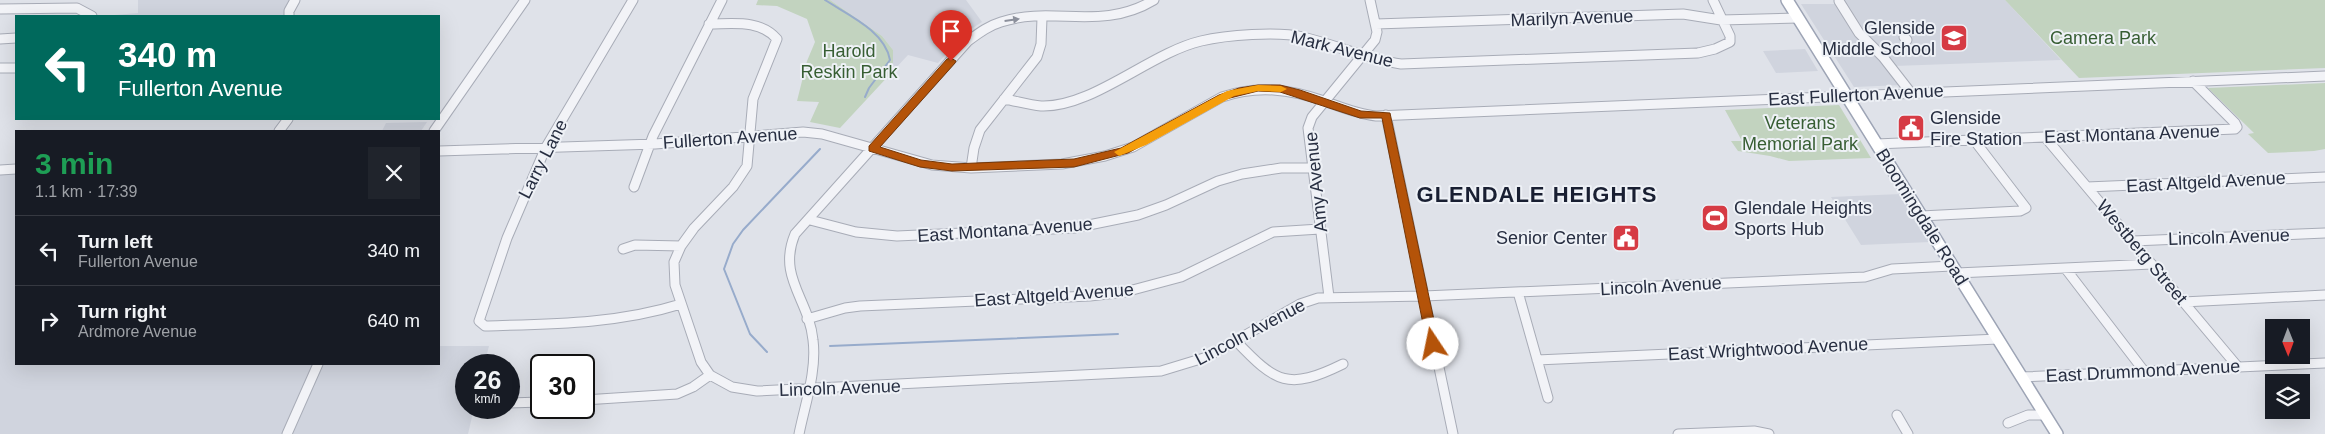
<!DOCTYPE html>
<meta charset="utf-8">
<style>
:root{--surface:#171b24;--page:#20242c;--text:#f1f3f6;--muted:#9ea1a6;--line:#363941}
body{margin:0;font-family:Arial,sans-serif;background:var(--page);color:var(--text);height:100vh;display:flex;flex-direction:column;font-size:19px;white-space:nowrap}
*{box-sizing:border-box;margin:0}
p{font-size:16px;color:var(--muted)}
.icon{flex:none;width:28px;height:28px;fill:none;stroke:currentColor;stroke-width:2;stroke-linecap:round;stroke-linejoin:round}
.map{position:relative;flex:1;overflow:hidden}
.sheet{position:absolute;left:15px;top:130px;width:425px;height:235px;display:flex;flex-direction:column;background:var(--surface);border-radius:0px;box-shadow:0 5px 20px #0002}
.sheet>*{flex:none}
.guide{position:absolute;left:15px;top:15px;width:425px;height:105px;border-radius:0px;box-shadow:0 5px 20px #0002;background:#00695c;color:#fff;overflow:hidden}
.needle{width:32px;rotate:179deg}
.tools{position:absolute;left:2265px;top:319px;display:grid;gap:10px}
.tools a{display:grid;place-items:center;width:45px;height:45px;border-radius:0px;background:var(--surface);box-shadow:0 5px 20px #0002;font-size:25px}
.speed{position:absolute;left:455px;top:354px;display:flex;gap:10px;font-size:25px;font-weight:700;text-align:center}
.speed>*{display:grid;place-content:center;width:65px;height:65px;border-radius:50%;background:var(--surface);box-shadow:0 5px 20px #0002;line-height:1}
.speed small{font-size:12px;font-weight:400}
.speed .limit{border:2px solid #111;border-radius:8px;background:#fff;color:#111}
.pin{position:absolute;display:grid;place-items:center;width:42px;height:42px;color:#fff;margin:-51px -21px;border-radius:50% 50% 50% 0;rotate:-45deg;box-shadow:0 0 5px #0007}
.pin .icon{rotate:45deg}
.me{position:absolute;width:55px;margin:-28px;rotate:349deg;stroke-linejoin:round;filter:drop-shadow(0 0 4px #0008)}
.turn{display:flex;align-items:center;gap:18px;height:105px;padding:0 20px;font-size:22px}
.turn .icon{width:65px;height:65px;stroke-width:2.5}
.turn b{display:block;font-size:35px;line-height:42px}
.round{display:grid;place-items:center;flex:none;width:52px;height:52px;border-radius:0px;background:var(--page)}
.summary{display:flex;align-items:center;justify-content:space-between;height:85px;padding:0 20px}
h1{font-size:30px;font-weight:800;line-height:38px;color:#1e9e55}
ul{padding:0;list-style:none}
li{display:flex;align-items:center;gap:15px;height:70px;padding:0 20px;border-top:1px solid var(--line)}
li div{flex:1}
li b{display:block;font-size:19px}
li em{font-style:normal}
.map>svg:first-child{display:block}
</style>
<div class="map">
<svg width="2325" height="434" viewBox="0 0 2325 434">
<rect width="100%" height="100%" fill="#dfe2e9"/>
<path fill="#d0d4de" d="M 138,0 L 291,0 L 284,9 L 284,16 L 103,16 L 138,13 Z
M 830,0 L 966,0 L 982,22 L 965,33 L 938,63 L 908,55 L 893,71 L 893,50 L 882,36 Z
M 1839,0 L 2005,0 L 2061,60 L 1894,66 L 1902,85 L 1854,87 L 1801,4 L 1843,4 Z
M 1805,49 L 1818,71 L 1776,73 L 1763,51 Z
M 427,122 L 421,131 L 382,131 L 386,123 Z
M 0,171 L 16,171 L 16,364 L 314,364 L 283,434 L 0,434 Z
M 1901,194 L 1930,242 L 1861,245 L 1831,197 Z
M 439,346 L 489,346 L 484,365 L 466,365 L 466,408 L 474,408 L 468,434 L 291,434 L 320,364 L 439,364 Z"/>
<path fill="#c2d3bf" d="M 758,0 L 830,0 L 882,36 L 893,50 L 893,71 L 840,128 L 810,122 L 819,102 L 797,101 L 807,61 L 815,42 L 807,19 L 777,6 L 756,5 Z
M 2005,0 L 2325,0 L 2325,68 L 2079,78 Z
M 2325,83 L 2325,149 L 2314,151 L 2268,153 L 2248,134 L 2254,133 L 2208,88 Z
M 1839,105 L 1871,158 L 1789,161 L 1770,156 L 1738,151 L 1731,141 L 1742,141 L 1725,110 Z"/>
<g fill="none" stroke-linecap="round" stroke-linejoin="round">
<path stroke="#97abcb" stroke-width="2" d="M 825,0 C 848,15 885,31 890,60 L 869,88 L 865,97
M 830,346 L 1118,334
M 767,352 L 750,334 L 724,269 L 733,244 L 743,230 L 820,149"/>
<g stroke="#a8acb7" stroke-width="11">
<path id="minor" d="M 633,0 L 546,147 L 507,238 L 479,321 L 485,326 C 552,324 617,324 681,304
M 1839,1 L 1859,33 L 1883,57 L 1911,93
M 0,9 L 77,8 L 92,16
M 289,16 L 289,11 L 295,0
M 709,24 C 732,24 760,19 777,39 L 753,99 L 747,166 L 733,187 L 694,228 L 681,246 L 674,262 L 675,285 L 701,362 L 710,375 L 732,387 L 757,391 L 1161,371 L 1207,357 L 1300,304 L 1318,298 L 1424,296 L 1865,277 L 1892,269 L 1952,266
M 1376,24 L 1683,14 L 1721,20 L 1798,18
M 1904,37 L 1907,40
M 0,39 L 16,38
M 0,68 L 16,68
M 1004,99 C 1016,101 1029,105 1041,106 C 1092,108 1150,53 1201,41 C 1226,35 1278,31 1303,37 C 1336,45 1367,59 1401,64 L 1698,53 L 1715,49 L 1730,42 L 1730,36 L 1713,0
M 1386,115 L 1453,434
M 279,131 L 288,119
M 434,131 L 525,0
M 2045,137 L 2238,367
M 1876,144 L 2235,129 L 2237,127 L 2235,123 L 2193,81
M 439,151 L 655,144 L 803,132 L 822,134 L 932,165 L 971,168 L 1062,164 L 1105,156 L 1133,147 L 1222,97 C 1257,85 1290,89 1324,101 C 1341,107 1357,114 1376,116 L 2325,76
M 971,168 L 974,148 L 980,130 L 1037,57 L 1041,44 L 1042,18
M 0,170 L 16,169
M 634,187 L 653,136 L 722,0
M 2087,187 L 2325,177
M 1921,216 L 2020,211 L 2026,208 L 1974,140
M 810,220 L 856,232 L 897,236 L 1074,228 L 1138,215 L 1166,205 L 1218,181 L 1242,174 L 1281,168 L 1312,168
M 2133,241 L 2325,233
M 623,249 L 635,245 L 681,246
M 2065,268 L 2144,371
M 1957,273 L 2152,264
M 1518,292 L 1548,398
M 1329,297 L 1308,128 L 1312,117 L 1375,40 L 1377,32 L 1370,0
M 2183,302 L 2325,295
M 807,319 L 845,308 L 860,306 L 1090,296 L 1125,292 L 1181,277 L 1273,232 L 1320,229
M 1236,341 C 1276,383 1288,391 1343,364
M 1537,360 L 1998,339
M 2021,377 L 2325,363
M 584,400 L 677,394 L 693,387 L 710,375
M 509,403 L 541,402
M 1897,415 L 1908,434
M 2008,423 L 2028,415 L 2045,415
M 287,434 L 318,364
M 799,434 C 805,404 817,371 813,340 C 809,299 777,277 795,234 L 968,41 C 979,33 988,26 1001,22 C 1053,5 1101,32 1154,0
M 1678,434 L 1754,431 L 1769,434"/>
</g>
<g stroke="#9da4b5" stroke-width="14">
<path id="major" d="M 1787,0 L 2057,434"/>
</g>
<use href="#minor" stroke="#f2f3f7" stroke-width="9"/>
<use href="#major" stroke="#fff" stroke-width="11"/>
</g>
<defs><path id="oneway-solid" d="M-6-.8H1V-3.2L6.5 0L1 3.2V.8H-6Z" transform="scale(1.25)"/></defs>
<use fill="#8c909c" href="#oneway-solid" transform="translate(1012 20) rotate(-8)"/>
<path fill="#b45309" stroke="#753606" d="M 951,58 L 956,61 L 955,63 L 880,147 L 921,160 L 952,164 L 1074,159 L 1121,148 L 1219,95 L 1239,88 L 1258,85 L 1280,85 L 1300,90 L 1361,111 L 1390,113 L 1439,344 L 1437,347 L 1433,348 L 1427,344 L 1382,118 L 1360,118 L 1280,92 L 1258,91 L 1226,99 L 1128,153 L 1074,167 L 952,171 L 920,167 L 869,151 L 869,146 L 947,59 Z"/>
<path fill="#f59e0b" d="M 1258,85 L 1281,86 L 1287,89 L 1281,92 L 1258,91 L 1234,96 L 1146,145 L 1119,156 L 1114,152 L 1227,91 Z"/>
<defs>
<g id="school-square" transform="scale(1.4375)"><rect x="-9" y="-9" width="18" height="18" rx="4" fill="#d63b44" stroke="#eef1f6"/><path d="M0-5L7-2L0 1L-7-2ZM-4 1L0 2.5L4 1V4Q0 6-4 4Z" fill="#fff"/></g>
<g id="civic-square" transform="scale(1.4375)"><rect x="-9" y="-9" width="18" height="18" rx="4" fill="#d63b44" stroke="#eef1f6"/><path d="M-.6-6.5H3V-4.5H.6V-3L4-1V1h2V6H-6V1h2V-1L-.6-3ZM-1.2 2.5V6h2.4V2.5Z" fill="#fff"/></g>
<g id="stadium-square" transform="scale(1.4375)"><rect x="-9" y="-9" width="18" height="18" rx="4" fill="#d63b44" stroke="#eef1f6"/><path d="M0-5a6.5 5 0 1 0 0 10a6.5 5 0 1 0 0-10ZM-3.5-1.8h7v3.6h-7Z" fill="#fff"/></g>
</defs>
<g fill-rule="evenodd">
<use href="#school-square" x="1954" y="38"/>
<use href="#civic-square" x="1911" y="128"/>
<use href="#stadium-square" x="1715" y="218"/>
<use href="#civic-square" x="1626" y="238"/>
</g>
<g text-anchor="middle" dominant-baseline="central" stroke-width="4" stroke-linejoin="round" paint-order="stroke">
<g font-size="18" fill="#272e41" stroke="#eef1f6">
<text transform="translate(1572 18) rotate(-2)">Marilyn Avenue</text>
<text transform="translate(1342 49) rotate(14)">Mark Avenue</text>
<text transform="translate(1856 95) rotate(-3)">East Fullerton Avenue</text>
<text transform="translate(2132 134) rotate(-2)">East Montana Avenue</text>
<text transform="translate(730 138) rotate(-4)">Fullerton Avenue</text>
<text transform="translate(543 159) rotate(-63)">Larry Lane</text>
<text transform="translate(1316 182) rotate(-96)">Amy Avenue</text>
<text transform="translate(2206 182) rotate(-3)">East Altgeld Avenue</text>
<text transform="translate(1922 217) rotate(58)">Bloomingdale Road</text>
<text transform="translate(1005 230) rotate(-4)">East Montana Avenue</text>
<text transform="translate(2229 237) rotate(-2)">Lincoln Avenue</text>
<text transform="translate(2142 252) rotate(50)">Westberg Street</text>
<text transform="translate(1661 286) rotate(-3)">Lincoln Avenue</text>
<text transform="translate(1054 295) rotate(-4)">East Altgeld Avenue</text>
<text transform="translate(1250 332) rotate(-28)">Lincoln Avenue</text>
<text transform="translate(1768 349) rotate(-3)">East Wrightwood Avenue</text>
<text transform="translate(2143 371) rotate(-3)">East Drummond Avenue</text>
<text transform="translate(840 388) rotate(-2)">Lincoln Avenue</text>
</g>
<g font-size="18" fill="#272e41" stroke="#eef1f6" text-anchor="end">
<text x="1935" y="28">Glenside<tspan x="1935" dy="21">Middle School</tspan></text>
<text x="1930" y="118" text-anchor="start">Glenside<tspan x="1930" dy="21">Fire Station</tspan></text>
<text x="1734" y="208" text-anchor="start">Glendale Heights<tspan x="1734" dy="21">Sports Hub</tspan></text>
<text x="1607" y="238">Senior Center</text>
</g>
<g font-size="18" fill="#375e33" stroke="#eef1f6">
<text x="2103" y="38">Camera Park</text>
<text x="849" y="51">Harold<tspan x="849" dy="21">Reskin Park</tspan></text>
<text x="1800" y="123">Veterans<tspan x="1800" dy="21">Memorial Park</tspan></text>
</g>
<g font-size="22" font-weight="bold" letter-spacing="1" fill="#191f32" stroke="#eef1f6">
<text x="1537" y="194">GLENDALE HEIGHTS</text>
</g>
</g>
</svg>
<div class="tools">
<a><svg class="needle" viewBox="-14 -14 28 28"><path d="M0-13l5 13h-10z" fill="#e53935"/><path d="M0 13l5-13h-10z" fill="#9ea1a6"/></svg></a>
<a><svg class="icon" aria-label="layers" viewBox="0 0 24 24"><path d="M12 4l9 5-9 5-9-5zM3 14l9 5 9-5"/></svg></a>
</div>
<div class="speed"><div>26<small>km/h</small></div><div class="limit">30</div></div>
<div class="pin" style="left:951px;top:61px;background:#d93025"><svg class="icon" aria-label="arrive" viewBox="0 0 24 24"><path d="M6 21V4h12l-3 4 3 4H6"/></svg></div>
<svg class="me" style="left:1433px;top:344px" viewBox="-20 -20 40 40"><circle r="19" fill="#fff"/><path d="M0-13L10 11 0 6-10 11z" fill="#b45309"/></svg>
<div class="guide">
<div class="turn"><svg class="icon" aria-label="left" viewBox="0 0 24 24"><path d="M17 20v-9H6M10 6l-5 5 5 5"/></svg><div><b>340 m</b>Fullerton Avenue</div></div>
</div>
<section class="sheet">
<div class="summary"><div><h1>3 min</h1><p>1.1 km · 17:39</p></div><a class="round"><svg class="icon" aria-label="close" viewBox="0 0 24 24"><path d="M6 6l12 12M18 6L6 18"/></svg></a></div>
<ul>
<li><svg class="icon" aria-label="left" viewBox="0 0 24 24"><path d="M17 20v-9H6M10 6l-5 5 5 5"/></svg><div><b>Turn left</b><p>Fullerton Avenue</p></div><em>340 m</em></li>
<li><svg class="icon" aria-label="right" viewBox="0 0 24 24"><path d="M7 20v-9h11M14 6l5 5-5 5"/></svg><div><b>Turn right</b><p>Ardmore Avenue</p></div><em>640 m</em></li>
</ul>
</section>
</div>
